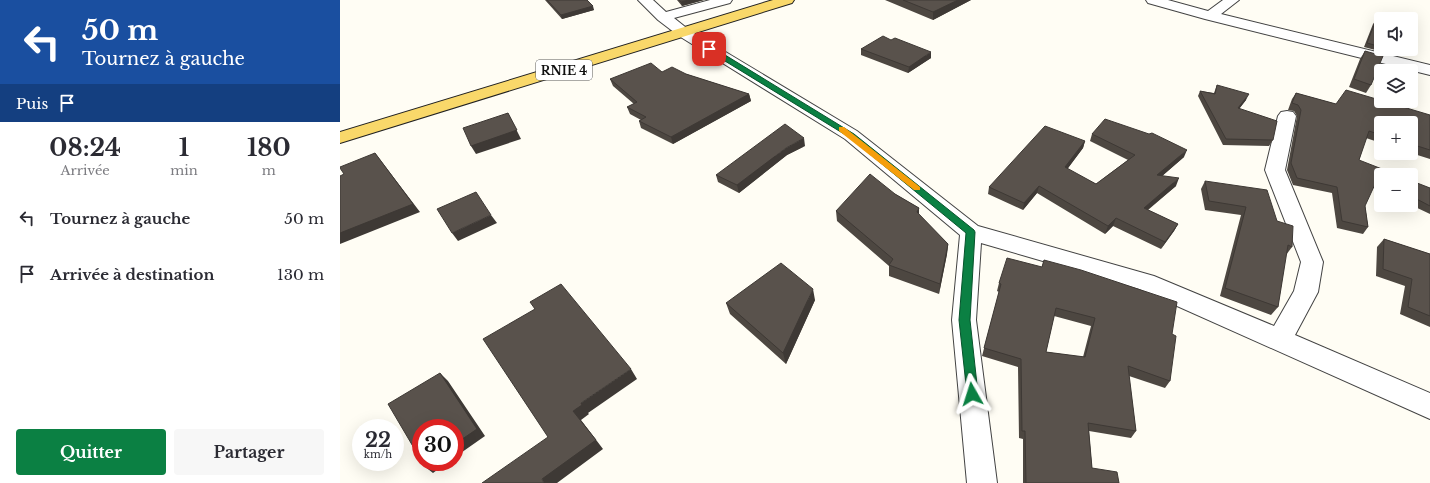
<!DOCTYPE html>
<html lang="fr">
<meta charset="utf-8">
<style>
:root{--surface:#fff;--page:#f7f7f7;--text:#2b2b33;--muted:#7c7c81;--accent:#0b8043}
body{margin:0;font-family:"Libre Baskerville",serif;background:var(--page);color:var(--text);height:100vh;display:flex;flex-direction:column;font-size:15px;white-space:nowrap}
*{box-sizing:border-box;margin:0}
p{font-size:13px;color:var(--muted)}
.icon{flex:none;width:22px;height:22px;fill:none;stroke:currentColor;stroke-width:2;stroke-linecap:round;stroke-linejoin:round}
.map{position:relative;flex:1;overflow:hidden}
.side{display:flex;flex-direction:column;background:var(--surface);width:340px}
.side>*{flex:none}
.hud{background:#1a4fa0;color:#fff;overflow:hidden}
.controls{position:absolute;left:1034px;top:12px;display:grid;gap:8px}
.controls a{display:grid;place-items:center;width:44px;height:44px;border-radius:4px;background:var(--surface);box-shadow:0 4px 16px #0002;font-size:20px}
.speed{position:absolute;left:12px;top:419px;display:flex;gap:8px;font-size:20px;font-weight:700;text-align:center}
.speed>*{display:grid;place-content:center;width:52px;height:52px;border-radius:50%;background:var(--surface);box-shadow:0 4px 16px #0002;line-height:1}
.speed small{font-size:10px;font-weight:400}
.speed .limit{border:6px solid #d22;background:#fff;color:#111}
.pin{position:absolute;display:grid;place-items:center;width:34px;height:34px;color:#fff;margin:-17px;border-radius:8px;box-shadow:0 2px 6px #0006}
.me{position:absolute;width:44px;margin:-22px;rotate:354deg;stroke-linejoin:round;filter:drop-shadow(0 0 3px #0008)}
.turn{display:flex;align-items:center;gap:14px;height:84px;padding:0 16px;font-size:18px}
.turn .icon{width:52px;height:52px;stroke-width:2.5}
.turn b{display:block;font-size:28px;line-height:34px}
.then{display:flex;align-items:center;height:38px;padding:0 16px;background:#0003;gap:8px;font-size:15px}
.eta{display:flex;justify-content:space-evenly;align-items:center;height:68px;text-align:center}
.eta b{font-size:24px;font-weight:700;line-height:28px}
.button{display:flex;gap:8px;margin-top:auto;padding:8px 16px}
.button a{flex:1;height:46px;border-radius:4px;background:var(--accent);color:#fff;font-size:16px;font-weight:700;line-height:46px;text-align:center}
.button a+a{background:var(--page);color:var(--text)}
ul{padding:0;list-style:none}
li{display:flex;align-items:center;gap:12px;height:56px;padding:0 16px}
li div{flex:1}
li b{display:block;font-size:15px}
li em{font-style:normal}
main{display:flex;flex:1;min-height:0}
.map>svg:first-child{display:block}
</style>
<main>
<section class="side">
<div class="hud">
<div class="turn"><svg class="icon" aria-label="left" viewBox="0 0 24 24"><path d="M17 20v-9H6M10 6l-5 5 5 5"/></svg><div><b>50 m</b>Tournez à gauche</div></div>
<div class="then">Puis<svg class="icon" aria-label="arrive" viewBox="0 0 24 24"><path d="M6 21V4h12l-3 4 3 4H6"/></svg></div>
</div>
<div class="eta">
<div><b>08:24</b><p>Arrivée</p></div>
<div><b>1</b><p>min</p></div>
<div><b>180</b><p>m</p></div>
</div>
<ul>
<li><svg class="icon" aria-label="left" viewBox="0 0 24 24"><path d="M17 20v-9H6M10 6l-5 5 5 5"/></svg><div><b>Tournez à gauche</b></div><em>50 m</em></li>
<li><svg class="icon" aria-label="arrive" viewBox="0 0 24 24"><path d="M6 21V4h12l-3 4 3 4H6"/></svg><div><b>Arrivée à destination</b></div><em>130 m</em></li>
</ul>
<div class="button"><a>Quitter</a><a>Partager</a></div>
</section>
<div class="map">
<svg width="1090" height="483" viewBox="0 0 1090 483">
<rect width="100%" height="100%" fill="#fffdf4"/>
<g fill="none" stroke-linecap="round" stroke-linejoin="round">
<g stroke="#434343" stroke-width="2">
<path id="minor" d="M 298,0 L 313,0 L 326,12 L 370,0 L 392,0 L 390,3 L 334,18 L 349,30 L 517,131 L 638,226 L 814,276 L 934,326 L 954,291 L 961,262 L 925,170 L 938,116 L 941,112 L 947,111 L 953,112 L 956,116 L 945,170 L 983,262 L 978,292 L 955,335 L 1090,393 L 1090,419 L 799,289 L 641,243 L 636,320 L 657,483 L 627,483 L 612,320 L 620,235 L 505,139 L 339,36 L 318,20 Z
M 806,0 L 828,0 L 868,11 L 883,0 L 899,0 L 881,14 L 1090,65 L 1090,75 L 865,19 L 808,3 Z"/>
</g>
<g stroke="#212121" stroke-width="2">
<path id="major" d="M 433,0 L 454,0 L 452,3 L 0,143 L 0,132 Z"/>
</g>
<use href="#minor" fill="#fff" fill-rule="evenodd"/>
<use href="#major" fill="#f9d86a" fill-rule="evenodd"/>
</g>
<path fill="#4d4741" fill-rule="evenodd" d="M 205,0 L 247,0 L 254,10 L 222,19 Z
M 337,0 L 364,0 L 342,6 Z
M 545,0 L 631,0 L 593,20 Z
M 1036,20 L 1041,21 L 1041,49 L 1045,49 L 1043,52 L 1024,47 L 1033,24 Z
M 551,40 L 591,58 L 568,73 L 521,55 L 521,49 Z
M 1025,51 L 1031,85 L 1026,93 L 1009,87 L 1020,59 Z
M 322,72 L 346,74 L 409,94 L 411,101 L 333,144 L 301,128 L 299,121 L 301,120 L 290,114 L 287,107 L 294,104 L 273,86 L 270,79 Z
M 877,85 L 906,100 L 899,109 L 933,140 L 929,146 L 883,145 L 858,96 L 860,91 L 874,93 Z
M 956,93 L 996,104 L 1090,115 L 1090,159 L 1071,153 L 1071,123 L 1041,123 L 1041,143 L 1026,138 L 1019,160 L 1028,227 L 1023,234 L 997,228 L 992,193 L 953,185 L 947,170 L 957,116 L 954,111 L 948,110 L 952,99 Z
M 752,134 L 844,157 L 822,176 L 836,186 L 808,210 L 838,224 L 834,231 L 821,249 L 773,226 L 765,234 L 697,193 L 683,210 L 648,194 L 649,187 L 745,141 L 743,148 L 727,169 L 756,184 L 788,160 L 750,141 Z
M 465,146 L 447,155 L 399,193 L 378,182 L 376,175 Z
M 865,181 L 937,221 L 952,247 L 946,255 L 938,307 L 931,315 L 880,296 L 901,215 L 865,210 L 861,189 Z
M 1071,182 L 1090,188 L 1090,214 L 1071,205 Z
M 555,194 L 579,208 L 579,215 L 608,244 L 607,254 L 599,294 L 549,276 L 549,266 L 497,221 L 496,211 Z
M 1044,239 L 1090,254 L 1090,327 L 1060,314 L 1065,286 L 1036,276 L 1037,247 Z
M 704,260 L 832,334 L 830,381 L 825,388 L 789,376 L 796,431 L 791,438 L 749,431 L 752,468 L 779,483 L 683,483 L 683,439 L 679,438 L 678,367 L 642,356 L 659,292 L 657,291 L 659,283 L 702,267 ZM 714,316 L 751,326 L 743,357 L 706,352 Z
M 475,300 L 446,364 L 390,314 L 386,303 Z"/>
<path fill="#3e3935" d="M 349,0 L 364,0 L 342,6 L 341,2 Z
M 618,0 L 631,0 L 593,20 L 593,12 Z
M 253,6 L 254,10 L 222,19 L 221,15 Z
M 591,52 L 591,58 L 568,73 L 569,67 Z
M 409,94 L 411,101 L 333,144 L 331,137 Z
M 909,94 L 906,100 L 895,114 L 898,108 Z
M 168,113 L 181,139 L 136,154 L 131,146 Z
M 464,138 L 465,146 L 447,155 L 399,193 L 397,185 L 446,148 Z
M 745,141 L 743,148 L 723,175 L 725,167 Z
M 847,150 L 844,157 L 814,183 L 817,175 Z
M 35,153 L 80,212 L 0,244 L 0,233 Z
M 839,178 L 836,186 L 801,215 L 804,208 Z
M 699,186 L 697,193 L 683,210 L 684,203 Z
M 579,208 L 579,219 L 577,212 Z
M 151,215 L 157,223 L 118,241 L 112,233 Z
M 776,218 L 773,226 L 765,234 L 768,226 Z
M 838,224 L 834,231 L 821,249 L 825,242 Z
M 608,244 L 607,254 L 599,294 L 600,284 Z
M 473,289 L 475,300 L 446,364 L 443,353 Z
M 291,369 L 297,379 L 248,413 L 249,414 L 241,420 L 263,449 L 217,483 L 204,483 L 202,479 L 233,411 L 241,403 Z
M 100,373 L 108,381 L 145,436 L 115,457 L 115,444 Z
M 89,462 L 108,462 L 93,473 L 84,466 Z"/>
<path fill="#59524c" stroke="#3e3935" fill-rule="evenodd" d="M 207,0 L 247,0 L 253,6 L 221,15 Z
M 339,0 L 349,0 L 341,2 Z
M 563,0 L 618,0 L 593,12 Z
M 1036,20 L 1041,21 L 1041,47 L 1027,43 Z
M 543,36 L 551,40 L 555,38 L 591,52 L 569,67 L 521,49 Z
M 1025,51 L 1043,56 L 1031,85 L 1014,79 Z
M 311,63 L 322,72 L 332,67 L 346,74 L 409,94 L 331,137 L 299,121 L 306,117 L 287,107 L 297,102 L 270,79 Z
M 877,85 L 909,94 L 898,108 L 937,121 L 933,140 L 886,139 L 860,91 L 875,94 Z
M 1006,90 L 1090,115 L 1090,150 L 1071,144 L 1071,123 L 1041,123 L 1041,135 L 1029,131 L 1019,160 L 1042,169 L 1025,206 L 1028,227 L 1002,221 L 997,187 L 957,178 L 951,163 L 961,110 L 958,105 L 952,103 L 956,93 L 996,104 Z
M 168,113 L 177,130 L 131,146 L 123,128 Z
M 765,119 L 809,134 L 812,133 L 847,150 L 817,175 L 839,178 L 804,208 L 838,224 L 825,242 L 776,218 L 768,226 L 699,186 L 684,203 L 649,187 L 705,126 L 745,141 L 725,167 L 756,184 L 795,155 L 752,134 Z
M 445,124 L 464,138 L 446,148 L 397,185 L 376,175 Z
M 35,153 L 73,204 L 0,233 L 0,176 L 4,174 L 0,168 L 0,167 Z
M 530,174 L 555,194 L 579,208 L 577,212 L 608,244 L 600,284 L 549,265 L 553,259 L 496,211 Z
M 865,181 L 927,190 L 937,221 L 953,226 L 952,247 L 948,245 L 938,307 L 885,288 L 906,207 L 869,201 Z
M 1072,181 L 1090,188 L 1090,206 L 1071,196 L 1071,182 Z
M 136,192 L 151,215 L 112,233 L 97,209 Z
M 1044,239 L 1090,254 L 1090,316 L 1068,307 L 1072,279 L 1043,269 Z
M 667,258 L 702,267 L 704,260 L 741,270 L 837,302 L 832,334 L 836,336 L 830,381 L 788,366 L 796,431 L 748,423 L 752,468 L 777,472 L 779,483 L 686,483 L 685,431 L 682,431 L 681,359 L 644,348 L 661,284 L 659,283 ZM 716,308 L 755,318 L 745,357 L 706,352 Z
M 441,263 L 473,289 L 443,353 L 386,303 Z
M 221,284 L 291,369 L 241,403 L 242,405 L 233,411 L 256,440 L 202,479 L 204,483 L 142,483 L 208,437 L 143,339 L 195,309 L 190,302 Z
M 100,373 L 137,429 L 115,444 L 115,428 L 81,428 L 81,460 L 48,404 Z
M 82,462 L 89,462 L 84,466 Z"/>
<path fill="#0b8043" stroke="#07532c" d="M 367,47 L 372,47 L 514,134 L 634,230 L 635,232 L 630,320 L 638,394 L 636,397 L 632,399 L 628,397 L 627,394 L 619,320 L 626,233 L 509,137 L 367,50 Z"/>
<path fill="#f59e0b" d="M 499,127 L 504,127 L 580,187 L 580,190 L 574,190 L 499,131 Z"/>
<g text-anchor="middle" dominant-baseline="central" stroke-width="4" stroke-linejoin="round" paint-order="stroke">
<rect fill="#fff" stroke="#585858" stroke-width="1" x="196" y="60" width="56" height="20" rx="3"/>
<g font-size="12" font-weight="bold" fill="#101010">
<text x="224" y="70">RNIE 4</text>
</g>
</g>
</svg>
<div class="controls">
<a><svg class="icon" aria-label="sound" viewBox="0 0 24 24"><path d="M4 9h4l5-4v14l-5-4H4zM17 9q2 3 0 6"/></svg></a>
<a><svg class="icon" aria-label="layers" viewBox="0 0 24 24"><path d="M12 4l9 5-9 5-9-5zM3 14l9 5 9-5"/></svg></a>
<a>+</a>
<a>−</a>
</div>
<div class="speed"><div>22<small>km/h</small></div><div class="limit">30</div></div>
<div class="pin" style="left:369px;top:49px;background:#d93025"><svg class="icon" aria-label="arrive" viewBox="0 0 24 24"><path d="M6 21V4h12l-3 4 3 4H6"/></svg></div>
<svg class="me" style="left:632px;top:394px" viewBox="-20 -20 40 40"><path d="M0-17L14 15 0 8-14 15z" fill="#0b8043" stroke="#fff" stroke-width="4"/></svg>
</div>
</main>
